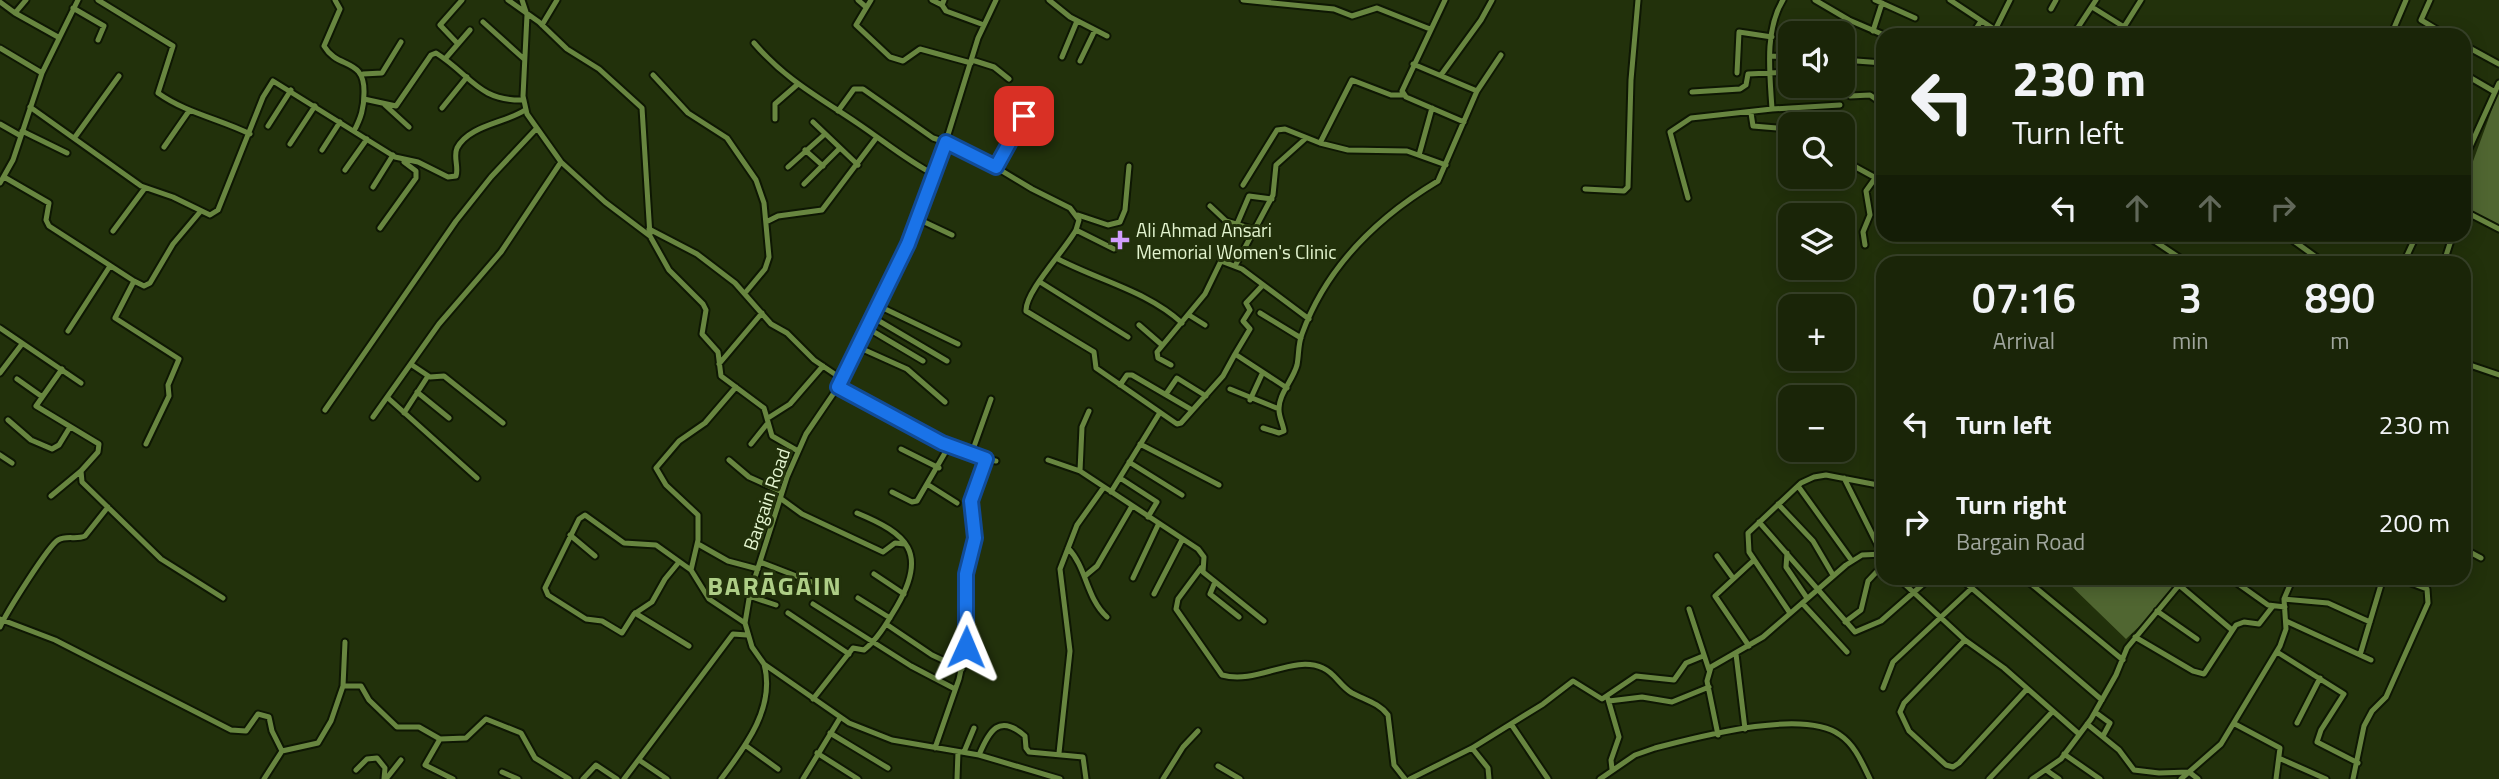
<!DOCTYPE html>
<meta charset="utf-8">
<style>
:root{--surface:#1a2508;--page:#273116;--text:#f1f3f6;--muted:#9fa59c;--line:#384229}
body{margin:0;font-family:"Titillium Web",sans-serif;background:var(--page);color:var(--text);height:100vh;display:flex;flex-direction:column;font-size:26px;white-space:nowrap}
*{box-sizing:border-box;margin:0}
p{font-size:23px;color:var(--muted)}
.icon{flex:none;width:38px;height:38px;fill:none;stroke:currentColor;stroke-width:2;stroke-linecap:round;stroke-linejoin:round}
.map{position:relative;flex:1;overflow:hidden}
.details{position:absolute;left:1876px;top:256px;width:595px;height:329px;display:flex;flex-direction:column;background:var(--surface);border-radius:21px;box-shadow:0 4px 18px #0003,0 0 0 2px var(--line)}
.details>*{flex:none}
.banner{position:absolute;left:1876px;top:28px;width:595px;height:214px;border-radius:21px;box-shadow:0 4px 18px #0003,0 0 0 2px var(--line);background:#1a2508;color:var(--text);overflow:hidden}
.tools{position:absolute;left:1778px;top:21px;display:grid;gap:14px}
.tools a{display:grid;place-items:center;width:77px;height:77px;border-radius:14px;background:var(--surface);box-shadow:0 4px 18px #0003,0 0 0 2px var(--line);font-size:35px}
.pin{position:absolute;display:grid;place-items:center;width:60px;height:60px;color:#fff;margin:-30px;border-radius:14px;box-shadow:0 4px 10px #0006}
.me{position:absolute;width:77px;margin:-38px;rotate:1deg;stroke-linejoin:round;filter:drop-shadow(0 0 5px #0008)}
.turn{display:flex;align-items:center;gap:24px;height:147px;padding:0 21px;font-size:32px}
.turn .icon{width:91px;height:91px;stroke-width:2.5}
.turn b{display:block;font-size:49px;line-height:60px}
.lanes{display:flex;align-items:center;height:66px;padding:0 21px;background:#0003;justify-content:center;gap:35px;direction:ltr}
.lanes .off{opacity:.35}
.eta{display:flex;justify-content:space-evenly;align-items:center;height:119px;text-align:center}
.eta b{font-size:42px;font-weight:600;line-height:49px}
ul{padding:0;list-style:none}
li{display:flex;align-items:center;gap:21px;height:98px;padding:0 21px}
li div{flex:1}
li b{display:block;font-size:26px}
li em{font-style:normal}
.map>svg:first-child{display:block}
</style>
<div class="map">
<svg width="2499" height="779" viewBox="0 0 2499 779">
<rect width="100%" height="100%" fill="#22310b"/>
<path fill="#506631" d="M 2499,90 L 2499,225 L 2464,207 L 2464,186 Z
M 2063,578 L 2190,578 L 2126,639 Z"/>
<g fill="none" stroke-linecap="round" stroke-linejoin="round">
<g stroke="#0e1703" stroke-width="9">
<path id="minor" d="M 98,0 L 173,46 L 158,93 C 186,113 220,119 250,134
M 335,0 L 340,9 L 324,46 C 338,70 365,57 364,93 C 364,108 361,118 354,131
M 508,0 L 539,22 L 567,49 L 599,69 L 642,108 L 650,236
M 522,0 L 527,15 L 523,96 L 527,114 L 561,162 L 605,202 L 650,236 L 669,270 L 703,304 L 706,310 L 702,334 L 718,352 L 721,376 L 764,408 L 772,436 L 798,451
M 858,0 L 866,7
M 871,0 L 856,25 L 890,57 L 903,61 L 920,49 L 971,63
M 932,0 L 942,5
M 944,0 L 942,5 L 946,11 L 984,25
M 996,0 L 978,38 L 938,167 L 908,244 L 869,329 L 838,387 L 806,434 L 787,477 L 750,593 L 745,623 L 752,647 L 764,664 L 849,723 L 892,740 L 979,755 L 1060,779
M 1049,0 L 1070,17 L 1107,36
M 1243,0 L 1334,9 L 1352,16 L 1377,8 L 1430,29
M 1445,0 L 1402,91 L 1406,97 L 1464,122
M 1783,0 C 1764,31 1770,75 1772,109 L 1840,105
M 1815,0 L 1849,20 L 1884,35
M 1875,0 L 1915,18
M 1950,0 L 2003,35
M 2430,0 L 2421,20 L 2446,35
M 0,2 L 15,13 L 58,37
M 2092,7 L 2137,35
M 73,8 L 104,26 L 98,40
M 2051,9 L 2056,0
M 15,13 L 26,0
M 483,22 L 524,59
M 542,25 L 557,0
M 1995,30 L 2010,0
M 1873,31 L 1882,3
M 1972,35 L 1981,21
M 2073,35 L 2096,0
M 2119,35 L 2141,0
M 2391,35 L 2406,0
M 754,43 C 786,80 817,96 857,123 C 884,141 906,160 935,175
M 458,44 L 440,25 L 462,0
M 2464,45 L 2499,64
M 0,48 L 42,73
M 1770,56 L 1790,57
M 1062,57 L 1077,21
M 445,59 L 470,30
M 972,60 L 994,67 L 1009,79
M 1843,60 L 1883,63
M 1080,61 L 1095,30
M 1413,64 L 1477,91
M 1737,73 L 1739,32 L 1772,37
M 363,74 L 382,73 L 401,42
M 2464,74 L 2495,92
M 653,75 L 688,113 L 727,138 L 756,180 L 764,203 L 769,257 L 765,269 L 745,293
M 1441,75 L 1481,20 L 1492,0
M 1692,92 L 1740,89 L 1746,85 L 1748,74 L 1790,72
M 1850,96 L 1870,95 L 1883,104
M 364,99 L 396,106 L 431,55 L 436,53 C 471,75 478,101 523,100
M 385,105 L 409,127
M 30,107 L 141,186 L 173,197 L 210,215 L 218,210 L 263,97 L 273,81 L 395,157 L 418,162 L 448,177 L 456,176 C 459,167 453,157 457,148 C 469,125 506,123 525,110
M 442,108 L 467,77
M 838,111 L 854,89 L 863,89 L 933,138 L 964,148 L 1032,189 L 1070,208 L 1079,220 L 1076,230 C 1065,250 1025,292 1026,311 L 1094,352 L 1096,368 L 1177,424 L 1181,423 L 1223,376 L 1235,354
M 1751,113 L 1753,126 L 1790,129
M 775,119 L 775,104 L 798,84
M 813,122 L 858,165
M 0,124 L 21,136
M 268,126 L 291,90
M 22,131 L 67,153
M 75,137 L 119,76
M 1320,143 L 1348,150 L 1407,151 L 1446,165
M 290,144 L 315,106
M 164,147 L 189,111
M 322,150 L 340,122
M 805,150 L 823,166
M 1419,155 L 1432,108
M 1843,160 L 1874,177 L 1883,170
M 2464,160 L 2499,83
M 788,167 L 825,134
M 996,167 L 1024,115
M 345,170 L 367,139
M 4,177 L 49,203 L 46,220 L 49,226 L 134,281 L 115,318 L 179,359 L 168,385 L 169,396 L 146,444
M 0,183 L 13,160 L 42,73 L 78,0
M 804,184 L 840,148
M 1243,185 L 1277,130 L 1285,129 L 1320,143 L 1352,80 L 1391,95 L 1403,95
M 373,187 L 393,155
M 1585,189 L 1624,191 L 1628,187 L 1631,80 L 1638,0
M 1688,198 L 1670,132 L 1691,118 L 1772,109
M 1210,206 L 1226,221 L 1252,229
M 2464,211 L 2499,229
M 1078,215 L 1108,225 L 1120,222 L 1125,210 L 1129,166
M 918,219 L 952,235
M 766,222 L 778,216 L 822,210 L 877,137
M 1237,224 L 1249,196 L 1272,199
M 380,228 L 416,178 L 416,171 L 404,162
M 649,229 L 697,254 L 735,283 L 771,324 L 787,333 L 814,360 L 842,379
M 1076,230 L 1114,249
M 113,231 L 145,188
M 2144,234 L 2186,262
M 2284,234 L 2323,262
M 1865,245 L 1863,232 L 1870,215 L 1866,191 L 1876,177
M 1058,259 C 1100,281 1147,291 1182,323
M 2404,262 L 2417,234
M 2444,262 L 2453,234
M 1235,266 L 1273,195 L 1276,165 L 1305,139
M 134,281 L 144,286 L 150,283 L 173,244 L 200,212
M 1040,282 L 1128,337
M 1262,286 L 1246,303 L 1250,310 L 1243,321 L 1250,329 L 1235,354 L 1287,388
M 879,306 L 958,344
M 1260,313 L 1301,338
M 1189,315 L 1205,325
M 874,318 L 947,361
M 1139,325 L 1162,345
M 0,328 L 81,383
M 869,329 L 923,361
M 68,331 L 110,266
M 858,347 L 907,369 L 945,402
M 2464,363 L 2499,375
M 719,364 L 762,313
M 412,365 L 430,377 L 444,376 L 503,423
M 1171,365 L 1158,358 L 1157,352 L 1205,294 L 1221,261 L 1242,269 L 1309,319
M 62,369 L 36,406 L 99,444 L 98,452 L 81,471 L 82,482 L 161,559 L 223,598
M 0,373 L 22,344
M 17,379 L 41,396
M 1120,385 L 1127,375 L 1132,375 L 1192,410
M 838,387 C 890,410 939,453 996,461
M 1230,389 L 1279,409
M 417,392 L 449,418
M 1166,394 L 1177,378 L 1206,396
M 388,398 L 477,478
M 1250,400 L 1262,374
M 325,410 L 456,221 L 491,177 L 537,128
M 404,413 L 428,376
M 373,417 L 439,324 L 501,252 L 561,162
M 768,418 L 790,404 L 823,366
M 8,420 L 31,440 L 52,449 L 59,445 L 70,427
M 1263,428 L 1279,433 L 1284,431 C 1283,424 1279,417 1279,410 C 1278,395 1293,380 1297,365 C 1299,355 1298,344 1302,334 C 1327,265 1378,217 1438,181 L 1477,91 L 1501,55
M 751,444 L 767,424
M 1140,444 L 1219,485
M 901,449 L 939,468
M 0,455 L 12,463
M 971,455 L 991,399
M 729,460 L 749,477 L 782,492
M 1048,460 L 1080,471 L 1198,549 L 1204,557 L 1203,572 L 1264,621
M 1129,462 L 1182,495
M 1080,471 L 1082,427 L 1089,411
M 1120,478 L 1157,502 L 1148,517
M 1844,478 L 1882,554
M 927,484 L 957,503
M 1798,486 L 1852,561
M 892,492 L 912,502 L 917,501 L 949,446
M 1111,492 L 1159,414
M 51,496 L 81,471
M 780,498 L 802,514 L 883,552 L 895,543 L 905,544
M 1778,504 L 1813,541 L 1833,575
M 1759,522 L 1855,632 L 1881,621 L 1930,578
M 570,535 L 595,556
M 698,544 L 728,561 L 758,569
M 1068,548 C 1087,568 1086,598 1107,617
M 2464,549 L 2481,558
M 1787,553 L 1786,567 L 1807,598
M 1717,556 L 1733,578
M 679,562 L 665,579 L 652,602 L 634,614 L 622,633 L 602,621 L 586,619 L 548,595 L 545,588 L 579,519 L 585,515 L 624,543 L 656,545 L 691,570 L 709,599 L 745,623
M 760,562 L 817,584
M 1201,568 L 1178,599 L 1176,609 L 1222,675 C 1257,685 1293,654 1323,668 C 1335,673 1340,686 1352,693 C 1365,700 1379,703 1388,715 L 1394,765 L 1405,779
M 691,570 L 698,540 L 698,515 L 666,485 L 656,468 L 679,441 L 705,423 L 736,387
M 874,574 L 904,594
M 1085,576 L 1097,566 L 1132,506
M 1133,578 L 1158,525
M 1898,578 L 1965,640 L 2004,668 L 2079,734
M 1960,578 L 2102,700
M 2024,578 L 2123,660
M 2230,578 L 2268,605 L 2285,607
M 1215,582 L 1210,594 L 1239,617
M 2179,585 L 2232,630
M 1154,594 L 1182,540
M 749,596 L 776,605
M 858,598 L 890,618
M 2284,599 L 2328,603 L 2370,622
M 1802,603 L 1847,652
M 813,604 L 911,666 L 955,689
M 1689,609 L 1709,670
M 2157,611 L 2197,639
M 635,613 L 689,646
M 788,613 L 849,654
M 1790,613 L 1749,552 L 1748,533 L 1801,483 L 1814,477 L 1826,475 L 1883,486
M 0,619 L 55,640 L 231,730 L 246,731 L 258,714 L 269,717 L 272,731 L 282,751 L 264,779
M 2286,621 L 2371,660
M 1845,622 L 1861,610 L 1868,581 L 1883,565
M 886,624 L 932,655 L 962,669
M 0,627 C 6,613 49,545 58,540 C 67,535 76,540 85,536 L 108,507
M 2135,637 L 2193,671 L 2204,674 L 2236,625 L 2244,622 L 2259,624 L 2273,606
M 1965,640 L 1904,703 L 1900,712 L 1909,731 L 1946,765 L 1953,767 L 1959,763 L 2027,689
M 1749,646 L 1715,596 L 1754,560
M 2277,652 L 2344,694 L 2321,730 L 2317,742 L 2358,763
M 1736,654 L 1745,729
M 2360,655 L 2383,578
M 343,686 L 345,642
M 1883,688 L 1893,662 L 1972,588
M 813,699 L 853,648 L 864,650 C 878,639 888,621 897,606 C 928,553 908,534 857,513
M 1608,699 L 1619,737 L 1611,760 L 1612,769
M 1609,701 L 1642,697 L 1672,702 L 1709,687
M 2095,712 L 2110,723 L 2103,736
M 2297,723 L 2320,678
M 1511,724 L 1548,779
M 2087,724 L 2119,750 L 2134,770 L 2159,773 L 2189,772 L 2198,779
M 2235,724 L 2280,748 L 2276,779
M 830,733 L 888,768
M 1718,735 L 1707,681 L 1711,667 L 1763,637 L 1846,565 L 1862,555 L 1883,554
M 440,739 L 425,765 L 453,779
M 745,745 L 778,769
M 935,748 L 959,679 L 966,647 L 966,574 L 976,539 L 971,501 L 986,459
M 1472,748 L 1488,768 L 1489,779
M 282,751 L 318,743 L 331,721 L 343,686 L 361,686 L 369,700 L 397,727 L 419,727 L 440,739 L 466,738 L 486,719 L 521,733 L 535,758 L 569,779
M 964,752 L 974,728
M 817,753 L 858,779
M 1059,753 L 1070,651 L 1060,569 L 1077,525 L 1104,487
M 2064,754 L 2100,779
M 979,755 C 989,731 999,713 1025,736 L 1026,748 L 1029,752 L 1083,757 L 1086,779
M 2281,759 L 2326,779
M 639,760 L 667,779
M 1218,766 L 1240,779
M 356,770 L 367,759 L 377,758 L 385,768 L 384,779
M 2046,770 L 2059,779
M 502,772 L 518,779
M 386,779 L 401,760
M 583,779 L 596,765 L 617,779
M 624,779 L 733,634 L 747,635
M 721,779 C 745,747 776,707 764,664
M 803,779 L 840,718
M 957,779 L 958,752
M 1163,779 L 1183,747 L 1198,731
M 1410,779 L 1472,748 L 1543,704 L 1573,681 L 1602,699 L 1636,676 L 1674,680 L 1686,663 L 1703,656
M 1600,779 L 1635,755 L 1655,748 C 1698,737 1803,708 1840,735 C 1855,745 1862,763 1870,779
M 1989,779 L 2053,711
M 2032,779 L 2061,759 L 2091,719 L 2116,675 L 2127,648 L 2185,578
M 2181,779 L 2221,744 L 2280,646 L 2286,629 L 2284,599 L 2293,578
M 2353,779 L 2364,726 L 2372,711 L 2386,697 L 2428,603 L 2427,589 L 2398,578"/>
</g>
<use href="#minor" stroke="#688640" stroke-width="5"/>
</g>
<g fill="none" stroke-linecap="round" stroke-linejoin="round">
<g stroke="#114b97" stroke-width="18">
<path id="route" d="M 966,647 L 966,574 L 975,538 L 971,501 L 986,459 L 942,443 L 838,387 L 908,244 L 946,142 L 996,167 L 1024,116"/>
</g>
<use href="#route" stroke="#1a73e8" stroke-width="12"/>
</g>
<path fill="#d19dfe" stroke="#22310b" stroke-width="2.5" d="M1116.5 229.5h7v7h7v7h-7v7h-7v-7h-7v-7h7z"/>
<g text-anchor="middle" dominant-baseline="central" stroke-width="6" stroke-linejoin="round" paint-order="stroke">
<g font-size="19" fill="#e3f4cf" stroke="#22310b" text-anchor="start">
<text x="1136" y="229">Ali Ahmad Ansari<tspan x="1136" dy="22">Memorial Women's Clinic</tspan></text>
</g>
<g font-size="19" fill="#e3f4cf" stroke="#22310b">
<text transform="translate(766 499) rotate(-71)">Bargain Road</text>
</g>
<g font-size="26" font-weight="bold" letter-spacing="2" fill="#aece86" stroke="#22310b">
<text x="775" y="585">BARĀGĀIN</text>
</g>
</g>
</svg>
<div class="tools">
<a><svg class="icon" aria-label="sound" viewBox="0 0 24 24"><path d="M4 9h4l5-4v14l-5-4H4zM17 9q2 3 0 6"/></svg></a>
<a><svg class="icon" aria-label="search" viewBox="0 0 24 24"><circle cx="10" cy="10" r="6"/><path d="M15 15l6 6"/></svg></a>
<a><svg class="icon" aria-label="layers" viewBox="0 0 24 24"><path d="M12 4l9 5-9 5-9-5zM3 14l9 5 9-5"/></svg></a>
<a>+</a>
<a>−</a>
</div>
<div class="pin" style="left:1024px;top:116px;background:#d93025"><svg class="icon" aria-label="arrive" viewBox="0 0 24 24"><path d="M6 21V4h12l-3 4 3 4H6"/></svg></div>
<svg class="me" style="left:966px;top:647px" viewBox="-20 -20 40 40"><path d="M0-17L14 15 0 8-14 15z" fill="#1a73e8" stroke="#fff" stroke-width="4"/></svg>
<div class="banner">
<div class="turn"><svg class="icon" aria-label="left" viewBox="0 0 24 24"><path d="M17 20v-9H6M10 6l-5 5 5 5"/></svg><div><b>230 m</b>Turn left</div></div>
<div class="lanes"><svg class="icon" aria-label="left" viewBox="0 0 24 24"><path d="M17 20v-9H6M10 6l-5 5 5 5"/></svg><svg class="icon off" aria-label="ahead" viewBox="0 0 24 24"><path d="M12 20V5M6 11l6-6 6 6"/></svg><svg class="icon off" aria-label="ahead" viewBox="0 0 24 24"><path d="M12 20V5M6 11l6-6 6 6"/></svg><svg class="icon off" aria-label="right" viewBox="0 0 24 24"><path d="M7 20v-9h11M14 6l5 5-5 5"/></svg></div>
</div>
<section class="details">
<div class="eta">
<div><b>07:16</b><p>Arrival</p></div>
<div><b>3</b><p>min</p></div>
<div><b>890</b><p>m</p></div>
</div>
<ul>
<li><svg class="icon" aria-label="left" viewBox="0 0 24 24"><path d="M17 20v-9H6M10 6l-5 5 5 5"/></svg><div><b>Turn left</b></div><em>230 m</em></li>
<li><svg class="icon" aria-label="right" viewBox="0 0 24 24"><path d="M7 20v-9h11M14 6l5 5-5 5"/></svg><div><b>Turn right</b><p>Bargain Road</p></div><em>200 m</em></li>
</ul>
</section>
</div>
